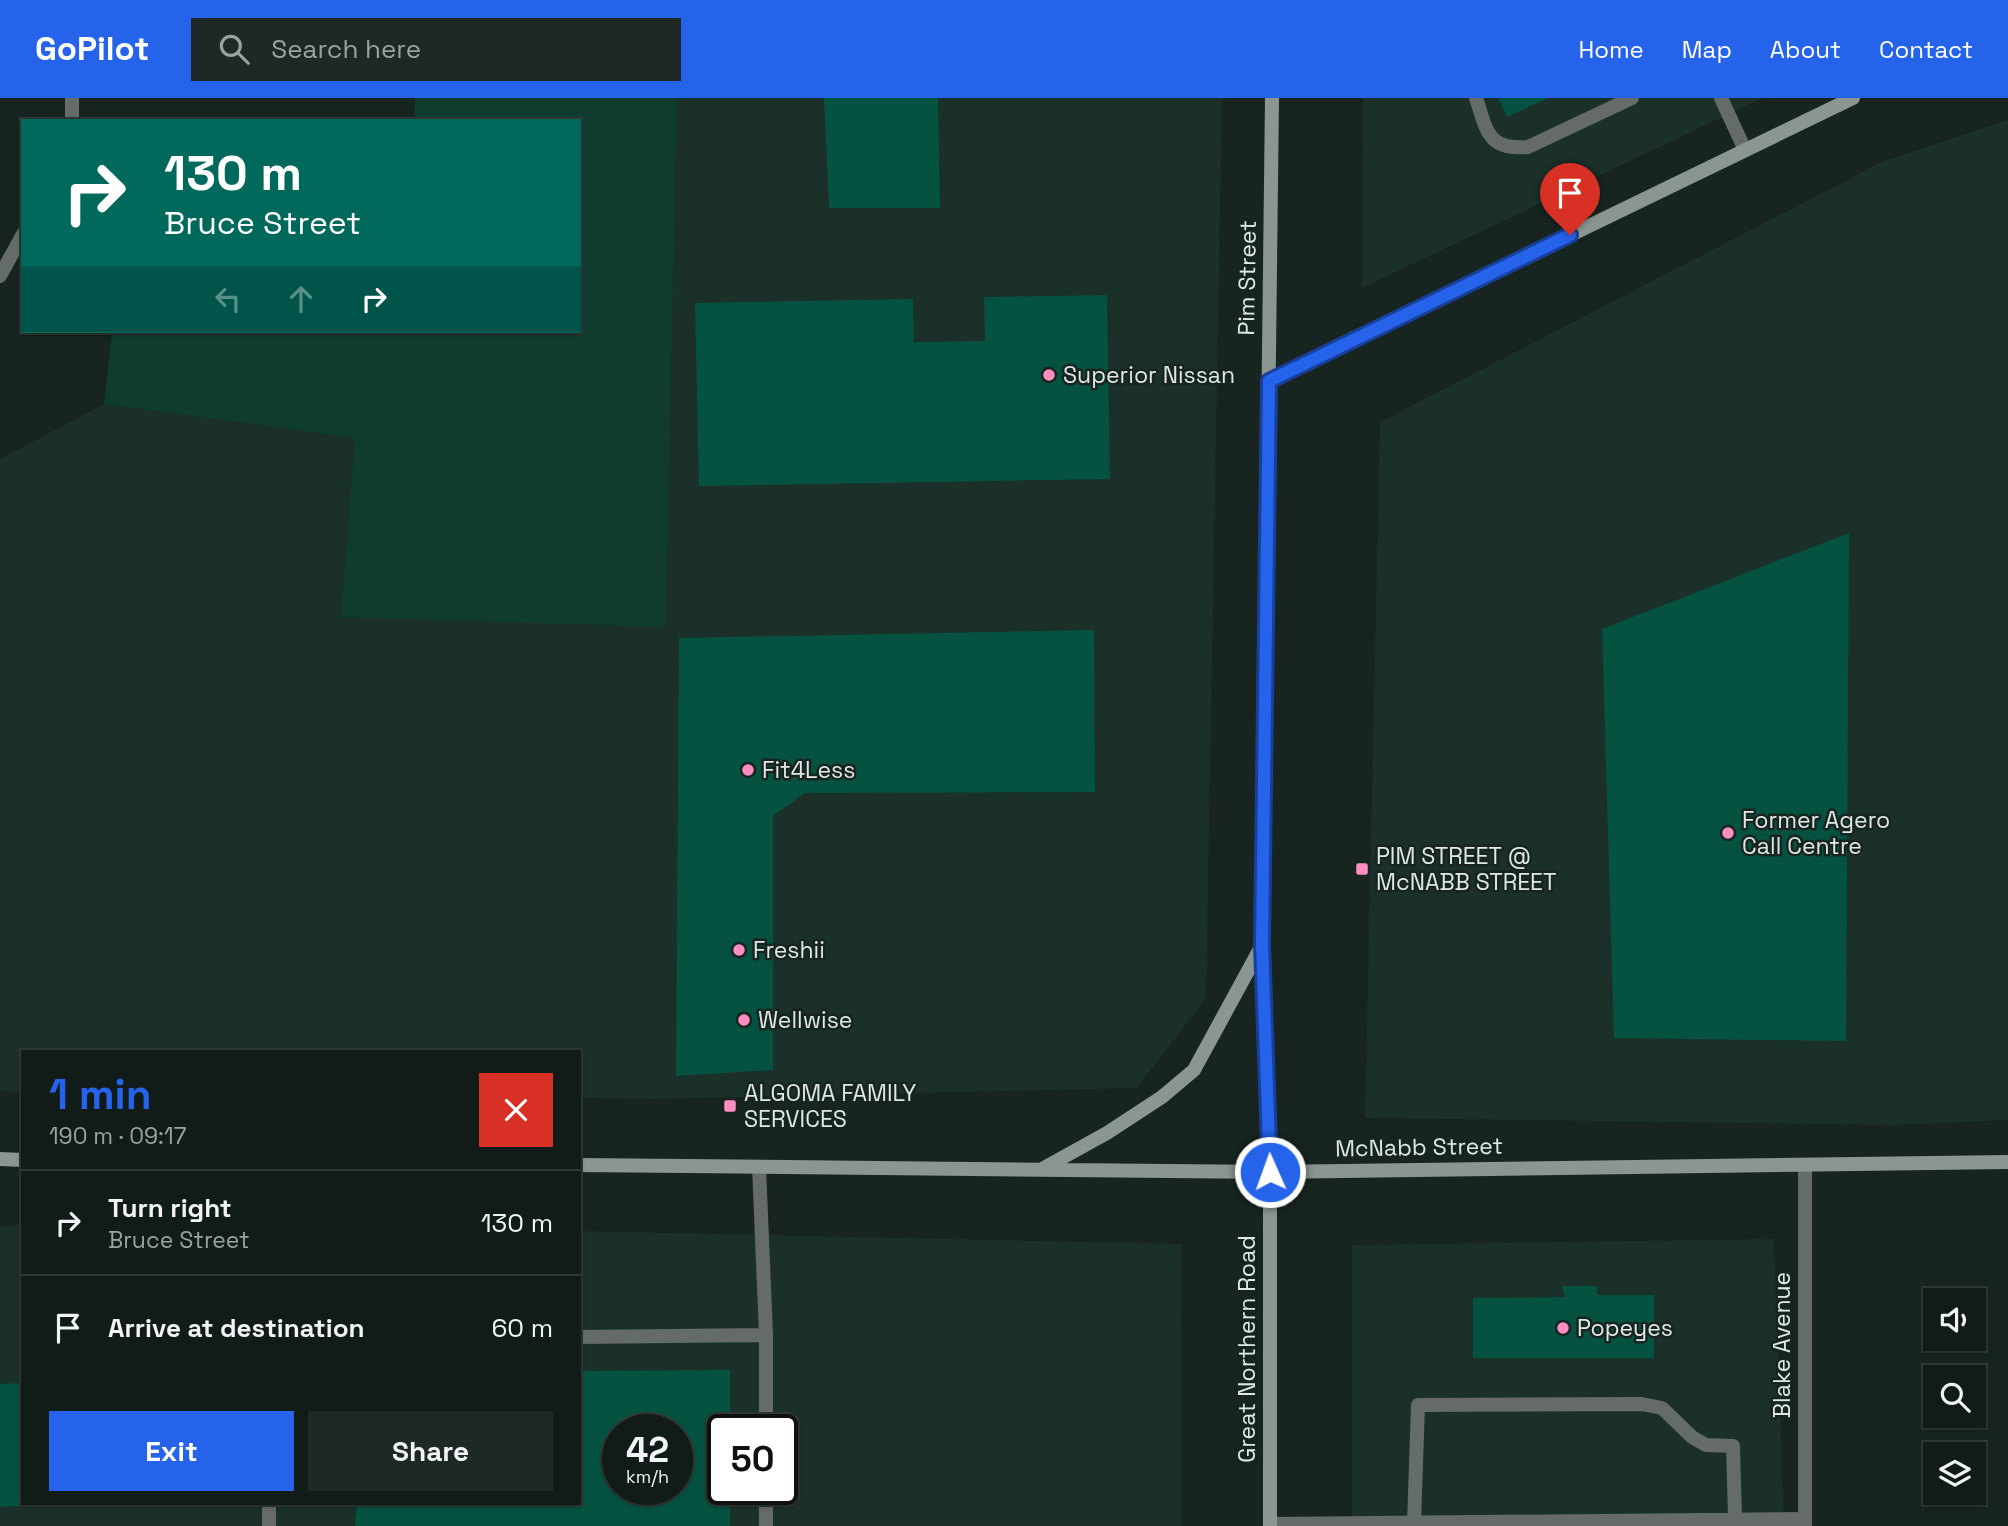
<!DOCTYPE html>
<meta charset="utf-8">
<style>
:root{--surface:#111b17;--page:#1e2824;--text:#f1f3f6;--muted:#9ca1a1;--line:#303936;--accent:#2563eb}
body{margin:0;font-family:"Space Grotesk",sans-serif;background:var(--page);color:var(--text);height:100vh;display:flex;flex-direction:column;font-size:26px;white-space:nowrap}
*{box-sizing:border-box;margin:0}
p{font-size:23px;color:var(--muted)}
.icon{flex:none;width:38px;height:38px;fill:none;stroke:currentColor;stroke-width:2;stroke-linecap:round;stroke-linejoin:round}
.map{position:relative;flex:1;overflow:hidden}
.side{position:absolute;left:21px;top:952px;width:560px;height:455px;display:flex;flex-direction:column;background:var(--surface);border-radius:0px;box-shadow:0 2px 5px #0004,0 0 0 2px var(--line)}
.side>*{flex:none}
.top-card{position:absolute;left:21px;top:21px;width:560px;height:214px;border-radius:0px;box-shadow:0 2px 5px #0004,0 0 0 2px var(--line);background:#00695c;color:#fff;overflow:hidden}
.buttons{position:absolute;left:1923px;top:1190px;display:grid;gap:14px}
.buttons a{display:grid;place-items:center;width:63px;height:63px;border-radius:0px;background:var(--surface);box-shadow:0 2px 5px #0004,0 0 0 2px var(--line);font-size:35px}
.speed{position:absolute;left:602px;top:1316px;display:flex;gap:14px;font-size:35px;font-weight:700;text-align:center}
.speed>*{display:grid;place-content:center;width:91px;height:91px;border-radius:50%;background:var(--surface);box-shadow:0 2px 5px #0004,0 0 0 2px var(--line);line-height:1}
.speed small{font-size:18px;font-weight:400}
.speed .limit{border:4px solid #111;border-radius:10px;background:#fff;color:#111}
.pin{position:absolute;display:grid;place-items:center;width:60px;height:60px;color:#fff;margin:-72px -30px;border-radius:50% 50% 50% 0;rotate:-45deg;box-shadow:0 0 7px #0007}
.pin .icon{rotate:45deg}
.me{position:absolute;width:77px;margin:-38px;rotate:358deg;stroke-linejoin:round;filter:drop-shadow(0 0 5px #0008)}
.turn{display:flex;align-items:center;gap:24px;height:147px;padding:0 28px;font-size:32px}
.turn .icon{width:91px;height:91px;stroke-width:2.5}
.turn b{display:block;font-size:49px;line-height:60px}
.lanes{display:flex;align-items:center;height:66px;padding:0 28px;background:#0003;justify-content:center;gap:35px;direction:ltr}
.lanes .off{opacity:.35}
.round{display:grid;place-items:center;flex:none;width:74px;height:74px;border-radius:0px;background:var(--page)}
.headline{display:flex;align-items:center;justify-content:space-between;height:119px;padding:0 28px}
h1{font-size:42px;font-weight:600;line-height:52px;color:var(--accent)}
.button{display:flex;gap:14px;margin-top:auto;padding:14px 28px}
.button a{flex:1;height:80px;border-radius:0px;background:var(--accent);color:#fff;font-size:28px;font-weight:600;line-height:80px;text-align:center}
.button a+a{background:var(--page);color:var(--text)}
ul{padding:0;list-style:none}
li{display:flex;align-items:center;gap:21px;height:105px;padding:0 28px;border-top:2px solid var(--line)}
li div{flex:1}
li b{display:block;font-size:26px}
li em{font-style:normal}
header{display:flex;align-items:center;gap:42px;box-sizing:border-box;height:98px;padding:0 35px;background:var(--accent);color:#fff}
header strong{font-size:33px}
nav{display:flex;gap:38px;margin-inline-start:auto;font-size:24px}
.search{width:490px;height:63px;background:var(--page);display:flex;align-items:center;gap:18px;box-sizing:border-box;padding:0 24px;border-radius:0px;color:var(--muted);font-size:26px}
.map>svg:first-child{display:block}
</style>
<header>
<strong>GoPilot</strong>
<div class="search"><svg class="icon" aria-label="search" viewBox="0 0 24 24"><circle cx="10" cy="10" r="6"/><path d="M15 15l6 6"/></svg>Search here</div>
<nav><a>Home</a><a>Map</a><a>About</a><a>Contact</a></nav>
</header>
<div class="map">
<svg width="2008" height="1428" viewBox="0 0 2008 1428">
<rect width="100%" height="100%" fill="#17241f"/>
<path fill="#1b3029" fill-rule="evenodd" d="M 677,0 L 1222,0 L 1206,900 L 1137,990 L 656,1001 L 579,1000 L 579,954 L 23,954 L 23,994 L 0,993 L 0,361 L 104,306 L 356,340 L 666,528 Z
M 1363,0 L 1763,0 L 1362,190 Z
M 2008,22 L 2008,1022 L 1896,1027 L 1365,1020 L 1380,324 L 1882,64 Z
M 23,1127 L 23,1405 L 579,1405 L 579,1133 L 1181,1146 L 1182,1428 L 0,1428 L 0,1128 ZM 618,1332 L 677,1332 L 677,1391 L 618,1391 ZM 723,1332 L 782,1332 L 782,1391 L 723,1391 Z
M 1774,1141 L 1784,1428 L 1352,1428 L 1352,1147 Z"/>
<path fill="#103c30" d="M 415,0 L 677,0 L 666,529 L 341,519 L 355,340 L 104,306 L 112,233 L 579,233 L 579,23 L 415,23 Z"/>
<path fill="#065241" fill-rule="evenodd" d="M 824,0 L 938,0 L 940,110 L 829,110 Z
M 1498,0 L 1548,0 L 1507,19 Z
M 1107,197 L 1110,381 L 699,388 L 695,205 L 913,201 L 914,244 L 985,243 L 984,199 Z
M 1849,435 L 1846,943 L 1614,940 L 1602,531 Z
M 1094,532 L 1095,694 L 805,695 L 773,718 L 773,972 L 676,978 L 679,540 Z
M 1562,1188 L 1597,1188 L 1597,1197 L 1654,1197 L 1654,1260 L 1473,1260 L 1473,1200 L 1565,1199 Z
M 730,1272 L 730,1332 L 723,1332 L 723,1391 L 730,1391 L 730,1428 L 355,1428 L 357,1405 L 579,1405 L 579,1273 ZM 618,1332 L 677,1332 L 677,1391 L 618,1391 Z
M 23,1285 L 23,1405 L 36,1405 L 36,1407 L 0,1409 L 0,1286 Z"/>
<g fill="none" stroke-linecap="round" stroke-linejoin="round">
<path stroke="#646b69" stroke-width="14" d="M 1476,0 C 1487,33 1487,52 1528,49 L 1632,0
M 1721,0 L 1745,52
M 759,1069 L 766,1237 L 766,1332
M 579,1239 L 766,1237
M 766,1391 L 766,1428
M 1414,1425 L 1418,1307 L 1642,1306 L 1662,1310 L 1692,1339 L 1706,1347 L 1733,1348 L 1735,1421
M 1270,1426 L 1805,1421
M 269,1428 L 269,1405"/>
<path stroke="#646b69" stroke-width="14" d="M 72,23 L 72,0
M 0,178 L 23,136
M 1805,1067 L 1805,1428"/>
<path stroke="#8b9692" stroke-width="14" d="M 1269,283 L 1853,0
M 0,1061 L 23,1062
M 579,1067 L 1270,1074 L 2008,1064
M 1042,1071 L 1107,1035 L 1162,999 L 1194,972 L 1261,849
M 1270,1428 L 1270,1074 L 1262,847 L 1272,0"/>
</g>
<g fill="none" stroke-linecap="round" stroke-linejoin="round">
<g stroke="#184099" stroke-width="18">
<path id="route" d="M 1270,1074 L 1262,847 L 1269,283 L 1570,137"/>
</g>
<use href="#route" stroke="#2563eb" stroke-width="12"/>
</g>
<g fill="#fc8fc1" stroke="#17241f" stroke-width="2.5">
<circle cx="1049" cy="277" r="7"/>
<circle cx="748" cy="672" r="7"/>
<circle cx="1728" cy="735" r="7"/>
<rect x="1355" y="764" width="14" height="14" rx="3.5"/>
<circle cx="739" cy="852" r="7"/>
<circle cx="744" cy="922" r="7"/>
<rect x="723" y="1001" width="14" height="14" rx="3.5"/>
<circle cx="1563" cy="1230" r="7"/>
</g>
<g text-anchor="middle" dominant-baseline="central" stroke-width="5" stroke-linejoin="round" paint-order="stroke">
<g font-size="23" fill="#dfe8e5" stroke="#17241f">
<text transform="translate(1247 180) rotate(-89)">Pim Street</text>
<text transform="translate(1419 1049) rotate(-1)">McNabb Street</text>
<text transform="translate(1782 1247) rotate(-90)">Blake Avenue</text>
<text transform="translate(1247 1251) rotate(-90)">Great Northern Road</text>
</g>
<g font-size="23" fill="#dfe8e5" stroke="#17241f" text-anchor="start">
<text x="1063" y="277">Superior Nissan</text>
<text x="762" y="672">Fit4Less</text>
<text x="1742" y="722">Former Agero<tspan x="1742" dy="26">Call Centre</tspan></text>
<text x="1376" y="758">PIM STREET @<tspan x="1376" dy="26">McNABB STREET</tspan></text>
<text x="753" y="852">Freshii</text>
<text x="758" y="922">Wellwise</text>
<text x="744" y="995">ALGOMA FAMILY<tspan x="744" dy="26">SERVICES</tspan></text>
<text x="1577" y="1230">Popeyes</text>
</g>
</g>
</svg>
<div class="buttons">
<a><svg class="icon" aria-label="sound" viewBox="0 0 24 24"><path d="M4 9h4l5-4v14l-5-4H4zM17 9q2 3 0 6"/></svg></a>
<a><svg class="icon" aria-label="search" viewBox="0 0 24 24"><circle cx="10" cy="10" r="6"/><path d="M15 15l6 6"/></svg></a>
<a><svg class="icon" aria-label="layers" viewBox="0 0 24 24"><path d="M12 4l9 5-9 5-9-5zM3 14l9 5 9-5"/></svg></a>
</div>
<div class="speed"><div>42<small>km/h</small></div><div class="limit">50</div></div>
<div class="pin" style="left:1570px;top:137px;background:#d93025"><svg class="icon" aria-label="arrive" viewBox="0 0 24 24"><path d="M6 21V4h12l-3 4 3 4H6"/></svg></div>
<svg class="me" style="left:1270px;top:1074px" viewBox="-20 -20 40 40"><circle r="17" fill="#2563eb" stroke="#fff" stroke-width="3"/><path d="M0-11L8 9 0 5-8 9z" fill="#fff"/></svg>
<div class="top-card">
<div class="turn"><svg class="icon" aria-label="right" viewBox="0 0 24 24"><path d="M7 20v-9h11M14 6l5 5-5 5"/></svg><div><b>130 m</b>Bruce Street</div></div>
<div class="lanes"><svg class="icon off" aria-label="left" viewBox="0 0 24 24"><path d="M17 20v-9H6M10 6l-5 5 5 5"/></svg><svg class="icon off" aria-label="ahead" viewBox="0 0 24 24"><path d="M12 20V5M6 11l6-6 6 6"/></svg><svg class="icon" aria-label="right" viewBox="0 0 24 24"><path d="M7 20v-9h11M14 6l5 5-5 5"/></svg></div>
</div>
<section class="side">
<div class="headline"><div><h1>1 min</h1><p>190 m · 09:17</p></div><a class="round" style="background:#d93025;color:#fff"><svg class="icon" aria-label="close" viewBox="0 0 24 24"><path d="M6 6l12 12M18 6L6 18"/></svg></a></div>
<ul>
<li><svg class="icon" aria-label="right" viewBox="0 0 24 24"><path d="M7 20v-9h11M14 6l5 5-5 5"/></svg><div><b>Turn right</b><p>Bruce Street</p></div><em>130 m</em></li>
<li><svg class="icon" aria-label="arrive" viewBox="0 0 24 24"><path d="M6 21V4h12l-3 4 3 4H6"/></svg><div><b>Arrive at destination</b></div><em>60 m</em></li>
</ul>
<div class="button"><a>Exit</a><a>Share</a></div>
</section>
</div>
